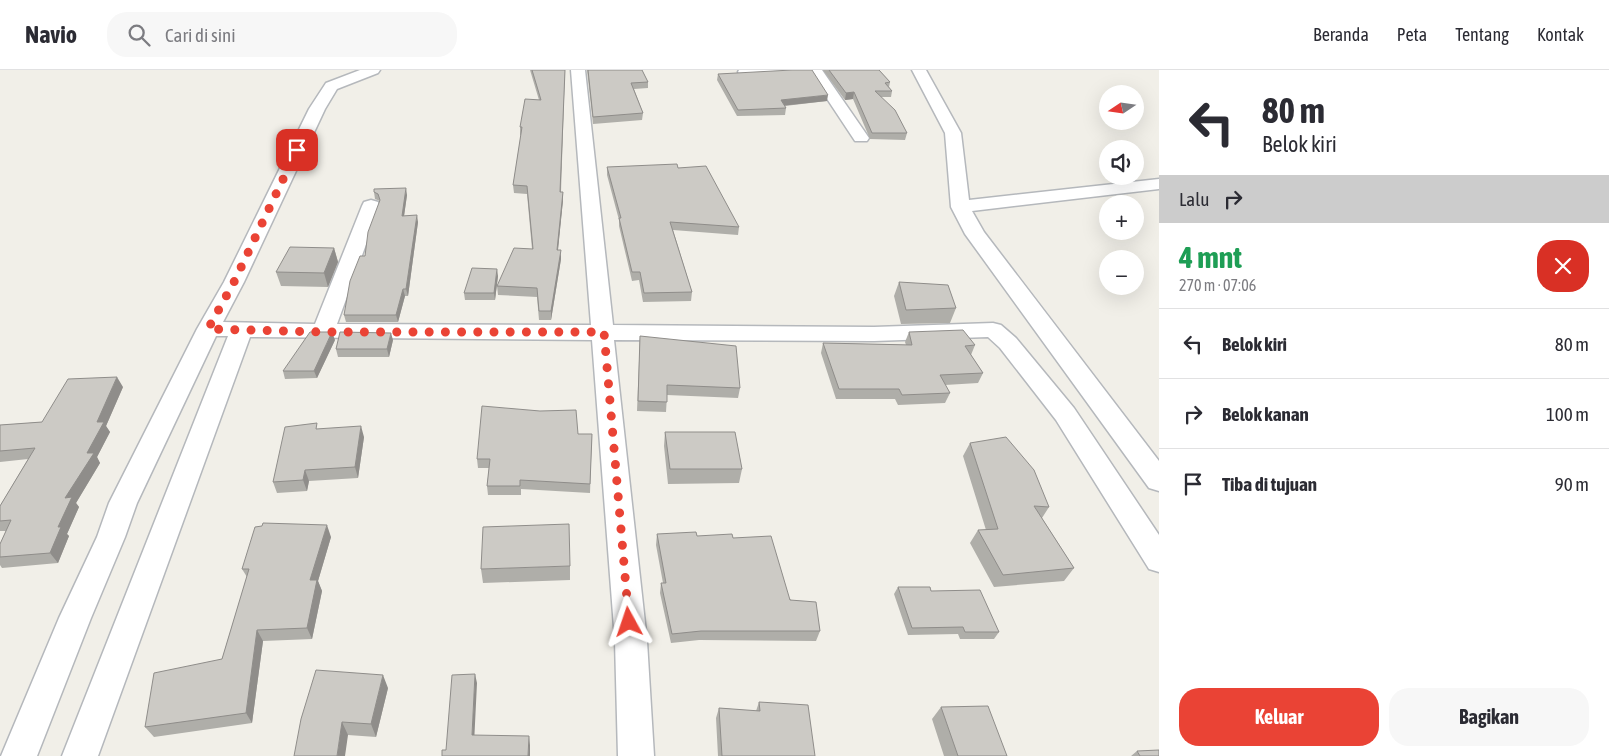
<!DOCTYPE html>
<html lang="id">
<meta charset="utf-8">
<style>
:root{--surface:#fff;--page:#f7f7f7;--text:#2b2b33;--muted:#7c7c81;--line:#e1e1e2;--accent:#ea4335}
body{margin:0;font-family:"Asap Condensed",sans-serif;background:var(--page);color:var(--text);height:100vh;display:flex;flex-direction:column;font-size:19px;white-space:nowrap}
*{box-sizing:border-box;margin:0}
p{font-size:16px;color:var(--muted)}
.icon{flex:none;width:28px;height:28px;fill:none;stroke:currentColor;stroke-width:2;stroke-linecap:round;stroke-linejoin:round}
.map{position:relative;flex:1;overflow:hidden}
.sheet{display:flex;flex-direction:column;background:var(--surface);width:450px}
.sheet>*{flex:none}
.guide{background:#fff;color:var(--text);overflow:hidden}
.needle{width:32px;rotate:257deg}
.tools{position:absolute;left:1099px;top:15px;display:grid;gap:10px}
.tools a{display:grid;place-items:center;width:45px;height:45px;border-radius:50%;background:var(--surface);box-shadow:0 5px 20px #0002;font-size:25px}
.pin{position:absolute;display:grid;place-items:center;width:42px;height:42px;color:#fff;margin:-21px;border-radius:10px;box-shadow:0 2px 8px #0006}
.me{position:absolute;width:55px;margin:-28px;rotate:355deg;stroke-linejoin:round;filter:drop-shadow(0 0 4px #0008)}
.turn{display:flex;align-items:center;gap:18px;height:105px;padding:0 20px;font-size:22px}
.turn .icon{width:65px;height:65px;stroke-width:2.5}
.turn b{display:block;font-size:35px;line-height:42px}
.then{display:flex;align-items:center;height:48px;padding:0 20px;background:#0003;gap:10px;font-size:19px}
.round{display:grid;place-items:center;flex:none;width:52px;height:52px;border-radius:20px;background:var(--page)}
.headline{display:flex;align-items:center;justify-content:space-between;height:85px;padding:0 20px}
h1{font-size:30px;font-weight:700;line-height:38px;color:#1e9e55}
.primary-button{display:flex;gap:10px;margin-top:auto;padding:10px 20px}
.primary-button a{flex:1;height:58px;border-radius:20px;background:var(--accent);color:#fff;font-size:20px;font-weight:700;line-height:58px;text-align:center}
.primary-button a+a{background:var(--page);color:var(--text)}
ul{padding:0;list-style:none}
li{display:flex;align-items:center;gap:15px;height:70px;padding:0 20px;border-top:1px solid var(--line)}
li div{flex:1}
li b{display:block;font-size:19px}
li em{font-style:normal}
header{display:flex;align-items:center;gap:30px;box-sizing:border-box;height:70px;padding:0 25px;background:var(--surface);border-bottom:1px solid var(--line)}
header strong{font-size:24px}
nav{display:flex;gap:28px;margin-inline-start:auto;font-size:18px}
.search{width:350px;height:45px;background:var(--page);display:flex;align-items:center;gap:12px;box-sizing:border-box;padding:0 18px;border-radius:20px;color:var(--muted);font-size:19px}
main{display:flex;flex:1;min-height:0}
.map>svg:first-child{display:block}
</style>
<header>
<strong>Navio</strong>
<div class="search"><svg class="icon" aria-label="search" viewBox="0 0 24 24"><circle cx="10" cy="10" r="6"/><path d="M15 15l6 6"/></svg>Cari di sini</div>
<nav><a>Beranda</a><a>Peta</a><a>Tentang</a><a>Kontak</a></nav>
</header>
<main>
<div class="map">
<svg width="1159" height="686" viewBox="0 0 1159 686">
<rect width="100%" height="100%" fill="#f1efe8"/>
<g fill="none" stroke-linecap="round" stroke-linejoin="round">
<g stroke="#b5b8bc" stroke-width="3">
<path id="street" d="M 360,0 L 380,0 L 378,3 L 337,19 L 325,39 L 244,212 L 223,252 L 315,254 L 362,136 L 364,132 L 371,130 L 378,132 L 380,136 L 337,254 L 591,255 L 571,0 L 585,0 L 613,255 L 874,257 L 993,253 L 1001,255 L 1016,268 L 1074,338 L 1159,465 L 1159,502 L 1149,499 L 1056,350 L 1000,278 L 988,267 L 874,271 L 614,270 L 647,571 L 654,686 L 618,686 L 615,571 L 592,270 L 250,267 L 98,686 L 62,686 L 228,266 L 216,266 L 137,433 L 125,467 L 91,548 L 37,686 L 1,686 L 59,548 L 97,467 L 109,433 L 197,259 L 224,212 L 309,39 L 326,13 Z
M 739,0 L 803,0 L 801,3 L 796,4 L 745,6 L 740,5 L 738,2 Z
M 808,0 L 822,0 L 869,68 L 867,71 L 855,71 Z
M 912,0 L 926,0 L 961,63 L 969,130 L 1159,109 L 1159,119 L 972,141 L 984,162 L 1159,391 L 1159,421 L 1149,418 L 965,164 L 951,137 L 945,63 Z"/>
</g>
<use href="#street" fill="#fff" fill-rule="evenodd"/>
</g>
<path fill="#afaea9" d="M 530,0 L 565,0 L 561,122 L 563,122 L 563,130 L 558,180 L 561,189 L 551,250 L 539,250 L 537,227 L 498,225 L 497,216 L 532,179 L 527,124 L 514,123 L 513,115 L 521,65 L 520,65 L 520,57 L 539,30 Z
M 587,0 L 642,0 L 648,12 L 648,18 L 634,19 L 643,43 L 642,50 L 593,54 Z
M 823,0 L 879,0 L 890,12 L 889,17 L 892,21 L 891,27 L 881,27 L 907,63 L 905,70 L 870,69 L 853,29 L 845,30 Z
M 718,4 L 827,31 L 785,36 L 786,38 L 785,45 L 737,46 L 717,10 Z
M 607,97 L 678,98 L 739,157 L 738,165 L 673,160 L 692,222 L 691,231 L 643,232 L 639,210 L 632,211 L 619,156 L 619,150 L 607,105 Z
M 374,122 L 407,125 L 404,146 L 418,152 L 408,226 L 405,226 L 398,252 L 346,252 L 344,245 L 365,186 L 380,131 L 375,129 Z
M 334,178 L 338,192 L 328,217 L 281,216 L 276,202 Z
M 498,206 L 495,230 L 465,230 L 464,223 Z
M 899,212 L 956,238 L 950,253 L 901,254 L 894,226 Z
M 909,262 L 975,275 L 971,285 L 983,303 L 978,313 L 945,315 L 950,323 L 945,333 L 898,335 L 895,329 L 836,329 L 821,283 L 823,273 L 906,275 L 905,272 Z
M 640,266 L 740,318 L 738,328 L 667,325 L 666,342 L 637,341 Z
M 335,270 L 317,308 L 285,309 L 283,301 Z
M 393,270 L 389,287 L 338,287 L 336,279 Z
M 123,317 L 106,356 L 110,362 L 97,387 L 100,393 L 76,433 L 79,437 L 67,464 L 69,466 L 58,493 L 2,498 L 0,495 L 0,474 L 6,461 L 0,461 L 0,436 L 28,389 L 0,392 L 0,355 L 42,352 Z
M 319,359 L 364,367 L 358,408 L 309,411 L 307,421 L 277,423 L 273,412 Z
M 665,362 L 742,399 L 739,413 L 668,414 L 664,376 Z
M 578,364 L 592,364 L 590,423 L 521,419 L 521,425 L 488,425 L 487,416 L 489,398 L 478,398 L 477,389 Z
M 970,373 L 1049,437 L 1042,448 L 1074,498 L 1064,511 L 994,517 L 970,473 L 978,460 L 986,460 L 963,386 Z
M 262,456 L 331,467 L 318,511 L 322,521 L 312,569 L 263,571 L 252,653 L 154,667 L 145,657 L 222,589 L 247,507 L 242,499 Z
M 657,464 L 733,468 L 820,561 L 816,571 L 699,570 L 671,573 L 660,523 L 661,513 L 663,513 L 656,475 Z
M 570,496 L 570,510 L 483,513 L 481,499 Z
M 898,517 L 931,521 L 999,562 L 994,569 L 960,569 L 958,564 L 908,565 L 894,524 Z
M 388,618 L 376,667 L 348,665 L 294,686 Z
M 759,632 L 815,686 L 718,686 L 716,648 L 719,638 L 756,641 Z
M 941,637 L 1007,686 L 944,686 L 932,649 Z
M 1137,681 L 1159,686 L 1131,686 Z"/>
<path fill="#8f8d8a" d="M 565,0 L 560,130 L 560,122 Z
M 854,22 L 853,29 L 845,30 L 846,23 Z
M 828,25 L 827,31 L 780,36 L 781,30 Z
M 406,118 L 407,125 L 403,153 L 402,146 Z
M 563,122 L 563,130 L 557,189 L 557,180 Z
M 417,145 L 418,152 L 408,226 L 406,219 Z
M 334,178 L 338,192 L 328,217 L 324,203 Z
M 561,180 L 561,189 L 551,250 L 551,241 Z
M 497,199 L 498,206 L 495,230 L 494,223 Z
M 403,219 L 405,226 L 398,252 L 396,245 Z
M 332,262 L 335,270 L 317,308 L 314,301 Z
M 391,263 L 393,270 L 389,287 L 387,279 Z
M 117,307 L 123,317 L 106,356 L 110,362 L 97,387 L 100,393 L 76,433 L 79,437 L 67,464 L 69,466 L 58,493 L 50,483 L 58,457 L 65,428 L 87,383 L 97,352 Z
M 361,356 L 364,367 L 358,408 L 355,397 Z
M 305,400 L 309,411 L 307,421 L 303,410 Z
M 327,455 L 331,467 L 318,511 L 322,521 L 312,569 L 307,558 L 310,510 Z
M 257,560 L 263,571 L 252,653 L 246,643 Z
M 475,604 L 477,613 L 474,674 L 472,665 Z
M 383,605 L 388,618 L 376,667 L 371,654 Z
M 342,652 L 348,665 L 345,686 L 337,686 Z
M 529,666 L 530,675 L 530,686 L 528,686 Z"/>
<path fill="#cccac5" stroke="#8f8d8a" d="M 532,0 L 565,0 L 560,122 L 563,122 L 557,180 L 561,180 L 551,241 L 539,241 L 537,218 L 497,216 L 514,178 L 533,179 L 527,116 L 513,115 L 522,57 L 520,57 L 525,29 L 541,30 Z
M 588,0 L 642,0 L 648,12 L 631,13 L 643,43 L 593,47 Z
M 792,0 L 812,0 L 828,25 L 781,30 L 786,38 L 738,40 L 718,4 Z
M 829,0 L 879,0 L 890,12 L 885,13 L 892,21 L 875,21 L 895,40 L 907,63 L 872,63 L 854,22 L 846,23 Z
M 677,94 L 678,98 L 706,96 L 739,157 L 670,152 L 692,222 L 644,223 L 640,202 L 632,202 L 619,148 L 621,148 L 607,97 Z
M 406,118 L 402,146 L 417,145 L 406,219 L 403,219 L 396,245 L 344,245 L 350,211 L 360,186 L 365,186 L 368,162 L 380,130 L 378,124 L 374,122 L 374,119 Z
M 290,177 L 334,178 L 324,203 L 276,202 Z
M 472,198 L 497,199 L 494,223 L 464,223 Z
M 899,212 L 948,215 L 956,238 L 906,240 Z
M 963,260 L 975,275 L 965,276 L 983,303 L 940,305 L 950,323 L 902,325 L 899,319 L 839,319 L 823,273 L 912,275 L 909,262 Z
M 310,262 L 332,262 L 314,301 L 283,301 Z
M 340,262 L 391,263 L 387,279 L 336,279 Z
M 640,266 L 736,276 L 740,318 L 667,315 L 667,332 L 638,331 Z
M 117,307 L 97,352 L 104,352 L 87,383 L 94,383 L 65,428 L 72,427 L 58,457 L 61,457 L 50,483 L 0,487 L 0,474 L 11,450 L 0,451 L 0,436 L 35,378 L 0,381 L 0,355 L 42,352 L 68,309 Z
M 482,336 L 540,341 L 576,340 L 578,364 L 592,364 L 590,414 L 520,410 L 520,416 L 487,416 L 490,389 L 477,389 Z
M 317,353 L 316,359 L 361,356 L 355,397 L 305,400 L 303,410 L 273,412 L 285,357 Z
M 665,362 L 735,362 L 742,399 L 670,399 Z
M 1006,367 L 1034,400 L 1049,437 L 1034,436 L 1074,498 L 1003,505 L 978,460 L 998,459 L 970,373 Z
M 263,453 L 327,455 L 310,510 L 317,510 L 307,558 L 257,560 L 246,643 L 145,657 L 154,603 L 222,589 L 249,499 L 242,499 L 255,457 L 262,456 Z
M 569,454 L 570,496 L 481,499 L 483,457 Z
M 696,462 L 697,466 L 732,464 L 733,468 L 771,466 L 790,530 L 816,532 L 820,561 L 701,561 L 672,564 L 661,513 L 666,513 L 657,464 Z
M 898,517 L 930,517 L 931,521 L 980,520 L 999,562 L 965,562 L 963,557 L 912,558 Z
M 316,600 L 383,605 L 371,654 L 342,652 L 337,686 L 294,686 L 301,649 Z
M 475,604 L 472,665 L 529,666 L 528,686 L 442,686 L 442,680 L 446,680 L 452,605 Z
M 759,632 L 808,635 L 815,686 L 722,686 L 719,638 L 760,641 Z
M 988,636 L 1007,686 L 958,686 L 941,637 Z
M 1159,680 L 1159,686 L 1140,686 L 1137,681 Z"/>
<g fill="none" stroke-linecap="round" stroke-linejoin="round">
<path stroke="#ea4335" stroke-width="9" stroke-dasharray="0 16.2" d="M 297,80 L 234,212 L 208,259 L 323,262 L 604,262 L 629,552"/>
</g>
</svg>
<div class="tools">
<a><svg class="needle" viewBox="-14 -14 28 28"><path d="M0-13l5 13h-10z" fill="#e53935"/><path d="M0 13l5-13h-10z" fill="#7c7c81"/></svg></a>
<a><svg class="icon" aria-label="sound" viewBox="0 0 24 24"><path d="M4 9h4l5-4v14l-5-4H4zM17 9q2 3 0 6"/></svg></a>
<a>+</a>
<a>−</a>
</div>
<div class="pin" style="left:297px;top:80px;background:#d93025"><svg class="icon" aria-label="arrive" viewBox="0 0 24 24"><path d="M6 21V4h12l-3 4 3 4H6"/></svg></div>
<svg class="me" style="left:629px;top:552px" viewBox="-20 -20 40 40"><path d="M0-17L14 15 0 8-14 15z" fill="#ea4335" stroke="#fff" stroke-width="4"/></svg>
</div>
<section class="sheet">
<div class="guide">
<div class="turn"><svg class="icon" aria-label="left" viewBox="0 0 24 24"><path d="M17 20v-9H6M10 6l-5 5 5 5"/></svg><div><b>80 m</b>Belok kiri</div></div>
<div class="then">Lalu<svg class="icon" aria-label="right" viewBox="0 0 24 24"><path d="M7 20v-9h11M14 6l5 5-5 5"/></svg></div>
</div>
<div class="headline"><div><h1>4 mnt</h1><p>270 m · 07:06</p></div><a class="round" style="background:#d93025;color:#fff"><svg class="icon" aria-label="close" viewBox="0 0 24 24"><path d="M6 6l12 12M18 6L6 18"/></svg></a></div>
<ul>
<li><svg class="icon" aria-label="left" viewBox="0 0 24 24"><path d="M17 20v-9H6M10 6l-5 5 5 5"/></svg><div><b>Belok kiri</b></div><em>80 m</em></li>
<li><svg class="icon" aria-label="right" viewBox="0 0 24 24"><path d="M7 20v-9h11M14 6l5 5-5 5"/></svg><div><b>Belok kanan</b></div><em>100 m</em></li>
<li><svg class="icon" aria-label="arrive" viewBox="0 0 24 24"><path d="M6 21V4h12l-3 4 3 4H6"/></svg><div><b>Tiba di tujuan</b></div><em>90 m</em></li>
</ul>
<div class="primary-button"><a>Keluar</a><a>Bagikan</a></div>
</section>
</main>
